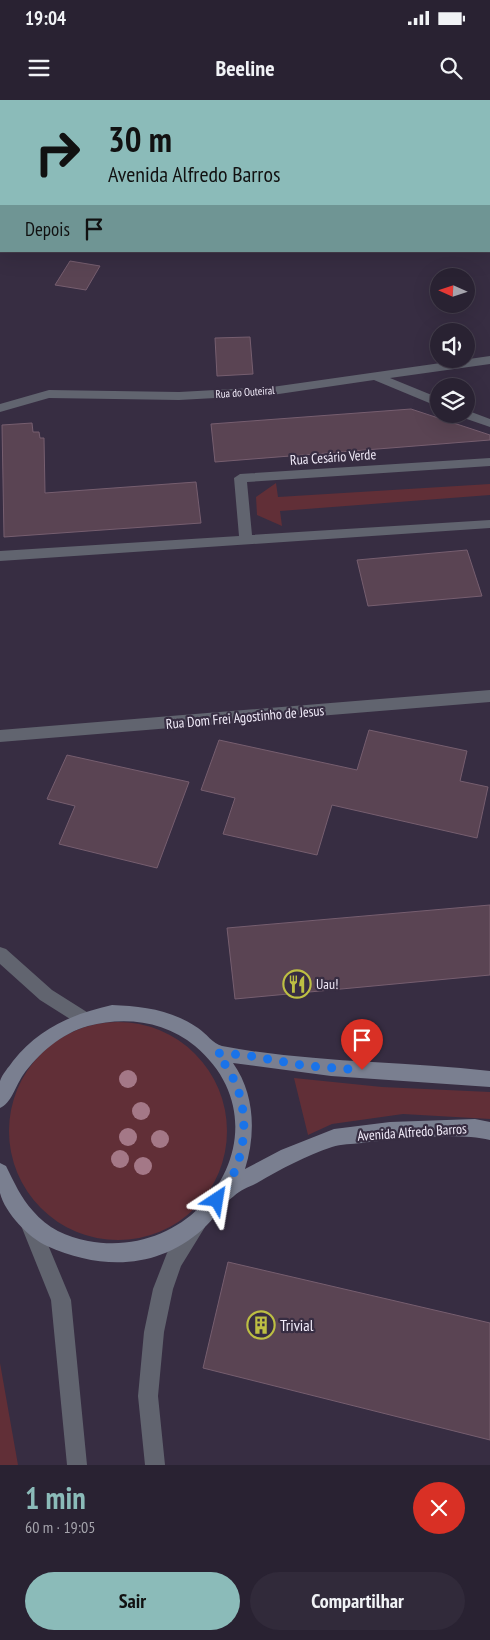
<!DOCTYPE html>
<html lang="pt">
<meta charset="utf-8">
<style>
:root{--surface:#292232;--page:#312a3a;--text:#f1f3f6;--muted:#a5a4ac;--line:#453f4d;--accent:#8bbbb9}
body{margin:0;font-family:"PT Sans Narrow",sans-serif;background:var(--page);color:var(--text);height:100vh;display:flex;flex-direction:column;font-size:19px;white-space:nowrap}
*{box-sizing:border-box;margin:0}
p{font-size:16px;color:var(--muted)}
.icon{flex:none;width:28px;height:28px;fill:none;stroke:currentColor;stroke-width:2;stroke-linecap:round;stroke-linejoin:round}
.map{position:relative;height:1365px;overflow:hidden}
.drawer{display:flex;flex-direction:column;background:var(--surface);flex:1}
.drawer>*{flex:none}
.hud{position:absolute;left:0px;top:0px;width:490px;height:152px;box-shadow:0 5px 20px #0002,0 0 0 1px var(--line);background:#8bbbb9;color:#111;overflow:hidden}
.needle{width:32px;rotate:273deg}
.fabs{position:absolute;left:430px;top:168px;display:grid;gap:10px}
.fabs a{display:grid;place-items:center;width:45px;height:45px;border-radius:50%;background:var(--surface);box-shadow:0 5px 20px #0002,0 0 0 1px var(--line);font-size:25px}
.pin{position:absolute;display:grid;place-items:center;width:42px;height:42px;color:#fff;margin:-51px -21px;border-radius:50% 50% 50% 0;rotate:-45deg;box-shadow:0 0 5px #0007}
.pin .icon{rotate:45deg}
.me{position:absolute;width:55px;margin:-28px;rotate:33deg;stroke-linejoin:round;filter:drop-shadow(0 0 4px #0008)}
.turn{display:flex;align-items:center;gap:18px;height:105px;padding:0 25px;font-size:22px}
.turn .icon{width:65px;height:65px;stroke-width:2.5}
.turn b{display:block;font-size:35px;line-height:42px}
.then{display:flex;align-items:center;height:48px;padding:0 25px;background:#0003;gap:10px;font-size:19px}
.round{display:grid;place-items:center;flex:none;width:52px;height:52px;border-radius:26px;background:var(--page)}
.summary{display:flex;align-items:center;justify-content:space-between;height:85px;padding:0 25px}
h1{font-size:30px;font-weight:700;line-height:38px;color:var(--accent)}
.button{display:flex;gap:10px;margin-top:auto;padding:10px 25px}
.button a{flex:1;height:58px;border-radius:30px;background:var(--accent);color:#111;font-size:20px;font-weight:700;line-height:58px;text-align:center}
.button a+a{background:var(--page);color:var(--text)}
.status{display:flex;justify-content:space-between;align-items:center;height:35px;padding:0 25px;background:var(--surface);direction:ltr}
.status svg{height:14px;fill:currentColor}
header{display:flex;justify-content:space-between;align-items:center;height:65px;padding:0 25px;background:var(--surface);font-size:22px;font-weight:700}
.map>svg:first-child{display:block}
</style>
<div class="status"><b>19:04</b><svg viewBox="0 0 49 12"><path d="M0 12V9h3v3zM5 12V6h3v6zM10 12V3h3v9zM15 12V0h3v12zM26 1h20v11H26zM47 4h2v5h-2z"/></svg></div>
<header><svg class="icon" aria-label="menu" viewBox="0 0 24 24"><path d="M4 6h16M4 12h16M4 18h16"/></svg>Beeline<svg class="icon" aria-label="search" viewBox="0 0 24 24"><circle cx="10" cy="10" r="6"/><path d="M15 15l6 6"/></svg></header>
<div class="map">
<svg width="490" height="1365" viewBox="0 0 490 1365">
<rect width="100%" height="100%" fill="#372d42"/>
<path fill="#612f37" d="M 276,383 L 278,397 L 490,384 L 490,395 L 280,411 L 282,426 L 257,415 L 256,397 Z
M9 1031a109 109 0 1 1 218 0a109 109 0 1 1-218 0Z
M 294,978 L 382,987 L 490,992 L 490,1019 L 403,1014 L 332,1024 L 308,1035 Z
M 0,1263 L 18,1365 L 0,1365 Z"/>
<path fill="#5a4453" stroke="#765e6f" d="M 70,161 L 100,166 L 86,190 L 55,185 Z
M 250,237 L 253,274 L 217,276 L 215,238 Z
M 411,309 L 490,335 L 490,340 L 215,362 L 211,324 Z
M 32,323 L 33,332 L 39,332 L 40,338 L 44,338 L 45,393 L 196,382 L 201,423 L 4,437 L 2,325 Z
M 467,450 L 482,496 L 368,506 L 357,460 Z
M 369,630 L 467,651 L 460,681 L 488,687 L 477,738 L 332,705 L 317,755 L 223,734 L 235,698 L 201,690 L 219,640 L 357,670 Z
M 67,655 L 189,682 L 157,768 L 59,744 L 75,706 L 47,699 Z
M 490,805 L 490,875 L 235,899 L 227,828 Z
M 228,1162 L 490,1223 L 490,1340 L 203,1268 Z"/>
<g fill="none" stroke-linecap="round" stroke-linejoin="round">
<path fill="#61646f" fill-rule="evenodd" d="M 489,130 L 490,130 L 490,136 L 489,136 Z
M 490,256 L 490,264 L 390,278 L 439,298 L 439,307 L 374,280 L 272,295 L 179,300 L 49,298 L 0,312 L 0,304 L 49,290 L 179,292 L 272,287 Z
M 466,310 L 490,319 L 490,327 L 461,317 L 459,314 L 466,314 Z
M 490,358 L 490,366 L 247,382 L 252,435 L 490,420 L 490,428 L 0,461 L 0,451 L 239,436 L 234,378 L 240,374 Z
M 490,590 L 490,602 L 0,642 L 0,630 Z
M 0,847 L 6,849 L 52,890 L 90,914 L 92,919 L 90,924 L 84,927 L 78,924 L 40,900 L 0,864 Z
M 29,1114 L 36,1116 L 71,1200 L 87,1365 L 67,1365 L 51,1200 L 20,1123 L 22,1116 Z
M 196,1118 L 203,1120 L 205,1127 L 181,1166 L 173,1189 L 164,1232 L 158,1296 L 165,1365 L 145,1365 L 138,1296 L 144,1232 L 153,1189 L 167,1153 L 189,1120 Z"/>
<path fill="#7a7f90" fill-rule="evenodd" d="M 112,905 C 142,906 172,910 198,928 C 206,933 213,944 222,946 C 311,963 401,961 490,971 L 490,987 L 331,976 L 233,963 C 255,994 256,1034 245,1069 L 281,1050 L 334,1029 L 390,1022 L 475,1019 L 490,1022 L 490,1040 C 455,1032 398,1039 362,1043 C 352,1044 341,1044 332,1047 C 305,1056 281,1069 257,1083 C 249,1087 240,1090 234,1096 C 222,1105 214,1119 203,1129 C 157,1170 101,1170 47,1146 C 29,1138 5,1113 0,1093 C 0,1084 0,1072 0,1063 L 6,1066 C 14,1082 21,1098 33,1111 C 47,1128 67,1137 88,1141 C 202,1163 290,1026 195,946 C 165,921 125,916 88,926 C 62,933 38,954 23,975 C 16,985 11,1004 0,1008 C 0,1000 0,989 0,981 C 2,974 9,967 13,961 C 38,929 72,914 112,905 Z"/>
</g>
<g fill="#a47887">
<circle cx="128" cy="979" r="9"/>
<circle cx="141" cy="1011" r="9"/>
<circle cx="128" cy="1037" r="9"/>
<circle cx="160" cy="1039" r="9"/>
<circle cx="120" cy="1059" r="9"/>
<circle cx="143" cy="1066" r="9"/>
</g>
<g fill="none" stroke-linecap="round" stroke-linejoin="round">
<path stroke="#1a73e8" stroke-width="9" stroke-dasharray="0 16.2" d="M 217,1100 C 243,1070 251,1024 237,987 C 232,974 225,964 217,953 L 245,955 L 307,966 L 362,970"/>
</g>
<defs>
<g id="restaurant-ring" transform="scale(1.4375)"><circle r="9.5" fill="#372d42" stroke="#bdbf43" stroke-width="1.5"/><path d="M-5-6h1v4h1v-4h1v4h1v-4h1v5L-1.5 .5V6h-2V.5L-5-1ZM5-6V6H3V1.5H1.5Q1.5-4 5-6Z" fill="#bdbf43"/></g>
<g id="building-ring" transform="scale(1.4375)"><circle r="9.5" fill="#372d42" stroke="#bdbf43" stroke-width="1.5"/><path d="M-4-6H4V6H1V3H-1V6H-4ZM-2.5-4.3h1.7v1.8h-1.7ZM.8-4.3h1.7v1.8H.8ZM-2.5-1h1.7V.8h-1.7ZM.8-1h1.7V.8H.8Z" fill="#bdbf43"/></g>
</defs>
<g fill-rule="evenodd">
<use href="#restaurant-ring" x="297" y="884"/>
<use href="#building-ring" x="261" y="1225"/>
</g>
<g text-anchor="middle" dominant-baseline="central" stroke-width="4.5" stroke-linejoin="round" paint-order="stroke">
<g font-size="11" fill="#f2ecfa" stroke="#372d42">
<text transform="translate(245 292) rotate(-4)">Rua do Outeiral</text>
</g>
<g font-size="14" fill="#f2ecfa" stroke="#372d42">
<text transform="translate(333 357) rotate(-4)">Rua Cesário Verde</text>
<text transform="translate(245 617) rotate(-5)">Rua Dom Frei Agostinho de Jesus</text>
<text transform="translate(412 1032) rotate(-4)">Avenida Alfredo Barros</text>
</g>
<g font-size="14" fill="#f2ecfa" stroke="#372d42" text-anchor="start">
<text x="316" y="884">Uau!</text>
</g>
<g font-size="16" fill="#f2ecfa" stroke="#372d42" text-anchor="start">
<text x="280" y="1225">Trivial</text>
</g>
</g>
</svg>
<div class="fabs">
<a><svg class="needle" viewBox="-14 -14 28 28"><path d="M0-13l5 13h-10z" fill="#e53935"/><path d="M0 13l5-13h-10z" fill="#a5a4ac"/></svg></a>
<a><svg class="icon" aria-label="sound" viewBox="0 0 24 24"><path d="M4 9h4l5-4v14l-5-4H4zM17 9q2 3 0 6"/></svg></a>
<a><svg class="icon" aria-label="layers" viewBox="0 0 24 24"><path d="M12 4l9 5-9 5-9-5zM3 14l9 5 9-5"/></svg></a>
</div>
<div class="pin" style="left:362px;top:970px;background:#d93025"><svg class="icon" aria-label="arrive" viewBox="0 0 24 24"><path d="M6 21V4h12l-3 4 3 4H6"/></svg></div>
<svg class="me" style="left:217px;top:1100px" viewBox="-20 -20 40 40"><path d="M0-17L14 15 0 8-14 15z" fill="#1a73e8" stroke="#fff" stroke-width="4"/></svg>
<div class="hud">
<div class="turn"><svg class="icon" aria-label="right" viewBox="0 0 24 24"><path d="M7 20v-9h11M14 6l5 5-5 5"/></svg><div><b>30 m</b>Avenida Alfredo Barros</div></div>
<div class="then">Depois<svg class="icon" aria-label="arrive" viewBox="0 0 24 24"><path d="M6 21V4h12l-3 4 3 4H6"/></svg></div>
</div>
</div>
<section class="drawer">
<div class="summary"><div><h1>1 min</h1><p>60 m · 19:05</p></div><a class="round" style="background:#d93025;color:#fff"><svg class="icon" aria-label="close" viewBox="0 0 24 24"><path d="M6 6l12 12M18 6L6 18"/></svg></a></div>
<div class="button"><a>Sair</a><a>Compartilhar</a></div>
</section>
